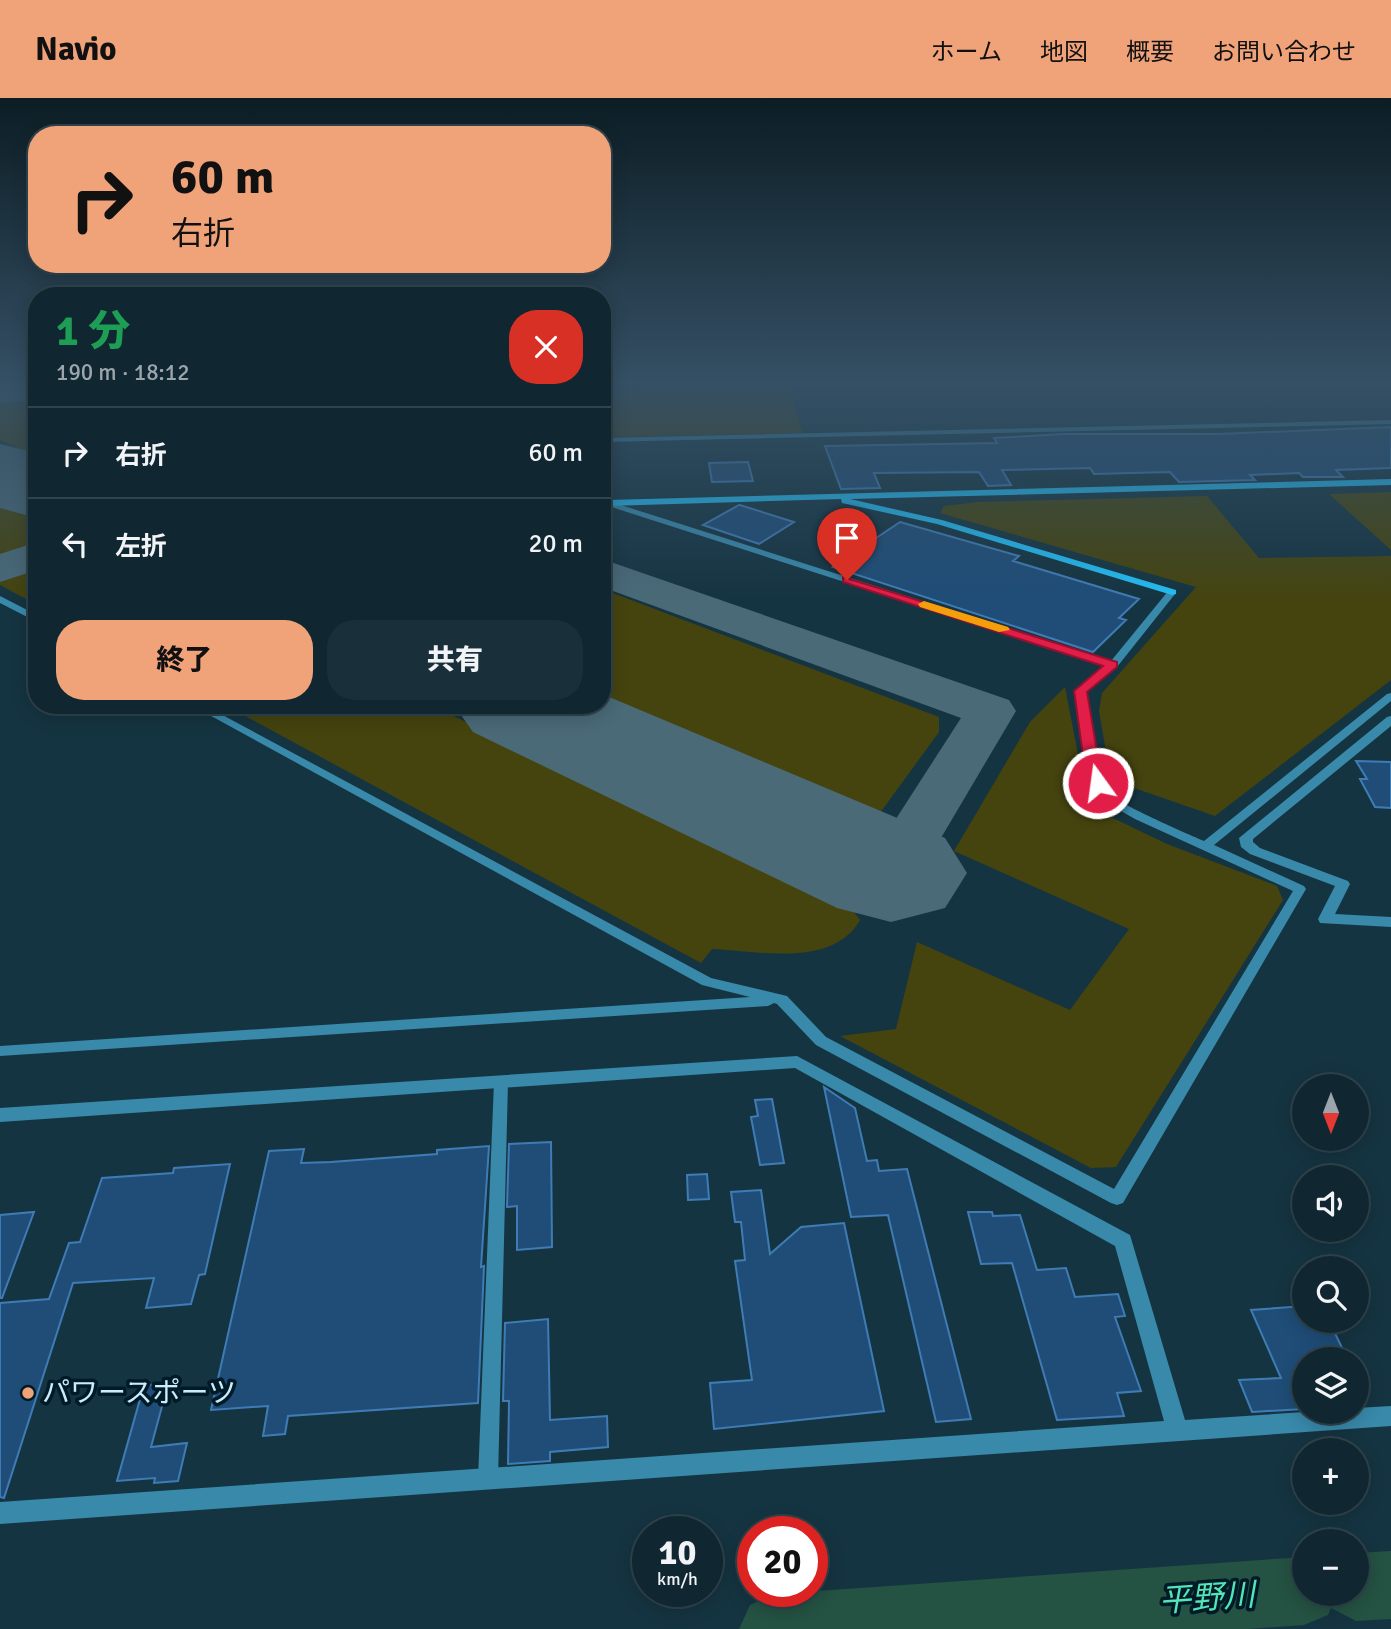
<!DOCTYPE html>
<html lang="ja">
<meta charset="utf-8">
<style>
:root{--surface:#102731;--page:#192f39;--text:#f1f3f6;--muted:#9ca5ab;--line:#30444d;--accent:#f0a279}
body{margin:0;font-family:Signika,"Noto Sans JP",sans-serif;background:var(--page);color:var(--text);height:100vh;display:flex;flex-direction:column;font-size:26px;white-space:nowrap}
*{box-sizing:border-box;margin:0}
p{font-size:23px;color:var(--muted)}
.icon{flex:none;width:38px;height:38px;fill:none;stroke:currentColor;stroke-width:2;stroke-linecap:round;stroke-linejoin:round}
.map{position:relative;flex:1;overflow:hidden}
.panel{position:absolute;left:28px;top:189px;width:583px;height:427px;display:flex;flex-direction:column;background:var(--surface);border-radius:28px;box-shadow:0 4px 18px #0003,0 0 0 2px var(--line)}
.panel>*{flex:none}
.hud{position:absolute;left:28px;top:28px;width:583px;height:147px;border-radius:28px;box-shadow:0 4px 18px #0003,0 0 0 2px var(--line);background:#f0a279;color:#111;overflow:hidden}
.needle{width:46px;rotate:180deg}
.controls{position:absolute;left:1292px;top:976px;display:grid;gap:14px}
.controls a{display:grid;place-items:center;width:77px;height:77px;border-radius:50%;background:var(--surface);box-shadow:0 4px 18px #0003,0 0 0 2px var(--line);font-size:35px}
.speed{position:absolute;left:632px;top:1418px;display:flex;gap:14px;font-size:35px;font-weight:700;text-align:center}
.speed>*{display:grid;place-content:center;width:91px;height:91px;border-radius:50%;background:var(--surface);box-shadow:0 4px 18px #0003,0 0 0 2px var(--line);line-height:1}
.speed small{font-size:18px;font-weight:400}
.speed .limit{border:10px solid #d22;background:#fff;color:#111}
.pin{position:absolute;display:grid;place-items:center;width:60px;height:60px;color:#fff;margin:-72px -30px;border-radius:50% 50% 50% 0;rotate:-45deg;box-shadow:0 0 7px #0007}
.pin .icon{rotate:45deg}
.me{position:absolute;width:77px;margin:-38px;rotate:346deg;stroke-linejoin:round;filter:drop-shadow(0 0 5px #0008)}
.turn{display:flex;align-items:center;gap:24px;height:147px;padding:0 28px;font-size:32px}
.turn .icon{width:91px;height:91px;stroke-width:2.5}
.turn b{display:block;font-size:49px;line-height:60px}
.round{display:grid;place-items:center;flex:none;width:74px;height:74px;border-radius:28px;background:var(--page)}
.headline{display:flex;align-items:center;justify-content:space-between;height:119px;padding:0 28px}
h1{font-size:42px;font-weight:800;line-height:52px;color:#1e9e55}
.cta{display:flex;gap:14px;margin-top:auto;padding:14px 28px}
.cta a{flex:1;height:80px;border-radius:28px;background:var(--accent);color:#111;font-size:28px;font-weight:800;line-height:80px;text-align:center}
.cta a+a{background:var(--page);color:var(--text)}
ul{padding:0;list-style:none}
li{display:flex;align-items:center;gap:21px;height:91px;padding:0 28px;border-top:2px solid var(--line)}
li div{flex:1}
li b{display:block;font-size:26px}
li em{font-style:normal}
header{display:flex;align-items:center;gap:42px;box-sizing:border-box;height:98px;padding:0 35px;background:var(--accent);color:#111}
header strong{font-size:33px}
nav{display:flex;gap:38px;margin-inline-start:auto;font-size:24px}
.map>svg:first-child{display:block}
</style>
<header>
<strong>Navio</strong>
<nav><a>ホーム</a><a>地図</a><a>概要</a><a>お問い合わせ</a></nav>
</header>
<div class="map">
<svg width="1391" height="1531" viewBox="0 0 1391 1531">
<rect width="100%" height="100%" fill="#153441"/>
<path fill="#45440f" d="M 778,288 L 789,291 L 803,335 L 602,339 L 602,293 Z
M 0,304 L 37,304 L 37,358 L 0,342 Z
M 1391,394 L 1391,452 L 1329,396 Z
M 1207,398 L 1259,460 L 1391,458 L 1391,582 L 1215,718 L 1111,682 L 1099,613 L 1102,595 L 1196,489 L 940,415 L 944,408 L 979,404 Z
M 0,404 L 37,421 L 37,448 L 0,462 Z
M 37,469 L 37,507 L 0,487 L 0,484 Z
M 602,491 L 939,619 L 939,634 L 877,719 L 602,601 Z
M 1065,589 L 1088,708 L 1167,746 L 1277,788 L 1283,802 L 1116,1069 L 1091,1070 L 840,938 L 896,931 L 917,844 L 1070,912 L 1129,831 L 954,753 L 1030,624 Z
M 225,607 L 431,607 L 851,810 L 860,822 C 833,870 759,853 712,851 L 701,865 Z"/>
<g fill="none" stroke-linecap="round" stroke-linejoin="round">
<path fill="#245243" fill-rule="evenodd" d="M 1391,1453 L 1391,1521 L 1356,1523 L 1331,1510 L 1328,1517 L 1304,1527 L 1248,1531 L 739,1531 L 750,1507 L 774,1496 L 1304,1459 L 1304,1496 L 1356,1496 L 1356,1455 Z"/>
<path fill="#4a6a78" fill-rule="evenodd" d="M 0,288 L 37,288 L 37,303 L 0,304 Z
M 37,444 L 37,472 L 0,484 L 0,456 Z
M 602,461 L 1009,602 L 1016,613 L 912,789 L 891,794 L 870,789 L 861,775 L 961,620 L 602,489 Z"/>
<path fill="#4a6a78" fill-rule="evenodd" d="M 0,346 L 37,355 L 37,420 L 0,410 Z
M 602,596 L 945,740 L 967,775 L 945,810 L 891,824 L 837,810 L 473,634 L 454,607 L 602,607 Z"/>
</g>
<path fill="#1f4d77" stroke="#3f7cb5" stroke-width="2" d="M 1391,329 L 1391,370 L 1336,372 L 1343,379 L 1303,379 L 1299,375 L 1250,377 L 1255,382 L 1179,384 L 1170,374 L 1094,376 L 1090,370 L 1002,372 L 1011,387 L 988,388 L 979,374 L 874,375 L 880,390 L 841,391 L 825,348 L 997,345 L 994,340 L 1064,336 L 1218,336 Z
M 748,364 L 753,383 L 712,384 L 709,365 Z
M 739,407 L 740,407 L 794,424 L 759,446 L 703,427 Z
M 900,424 L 1019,458 L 1013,463 L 1139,501 L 1119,520 L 1126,522 L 1093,554 L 833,469 Z
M 1356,663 L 1391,664 L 1391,710 L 1375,709 L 1360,681 L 1367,681 Z
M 824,989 L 855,1010 L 867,1063 L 877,1062 L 879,1073 L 907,1071 L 971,1321 L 936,1324 L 888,1117 L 851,1119 Z
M 772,1001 L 784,1065 L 760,1067 L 751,1019 L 758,1018 L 755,1002 Z
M 551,1044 L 552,1149 L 517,1152 L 517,1108 L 507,1109 L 509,1046 Z
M 489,1048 L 481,1169 L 484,1168 L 478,1305 L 288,1318 L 285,1336 L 263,1338 L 268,1308 L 211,1312 L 269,1053 L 304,1051 L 301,1065 L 331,1064 L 437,1056 L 437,1052 Z
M 230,1066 L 205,1176 L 199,1177 L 191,1206 L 146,1210 L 154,1180 L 73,1185 L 4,1400 L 0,1399 L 0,1205 L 49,1201 L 69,1145 L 80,1144 L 102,1080 L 173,1075 L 174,1070 Z
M 707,1076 L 709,1101 L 688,1102 L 687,1077 Z
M 761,1092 L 770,1156 L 801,1129 L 844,1125 L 884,1313 L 714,1331 L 710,1285 L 752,1282 L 735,1163 L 745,1162 L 741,1124 L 735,1124 L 731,1094 Z
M 34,1114 L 2,1200 L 0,1200 L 0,1117 Z
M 968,1114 L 992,1114 L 993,1118 L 1020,1117 L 1037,1172 L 1066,1170 L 1075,1199 L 1118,1196 L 1125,1218 L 1115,1219 L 1141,1293 L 1117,1295 L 1124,1318 L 1057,1322 L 1012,1165 L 981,1166 Z
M 1304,1208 L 1304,1223 L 1329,1223 L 1348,1262 L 1304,1262 L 1304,1311 L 1252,1314 L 1239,1282 L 1281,1280 L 1251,1212 Z
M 548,1221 L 550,1322 L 607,1318 L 608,1349 L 550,1354 L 550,1363 L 508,1366 L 509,1303 L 503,1303 L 505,1225 Z
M 168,1286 L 151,1349 L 187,1345 L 178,1383 L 154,1385 L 155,1380 L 117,1383 L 144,1287 Z"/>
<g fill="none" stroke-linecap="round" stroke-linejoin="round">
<path fill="#3989ab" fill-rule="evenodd" d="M 1391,322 L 1391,326 L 602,344 L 602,340 Z
M 602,401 L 1111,563 L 1169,492 L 1175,492 L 1175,496 L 1117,569 L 1086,594 C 1091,624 1092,669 1108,694 C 1115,705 1188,736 1204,743 L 1387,596 L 1391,595 L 1391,603 L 1214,747 L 1304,788 L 1306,791 L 1123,1105 L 1117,1107 L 1111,1105 L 816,947 L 777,906 L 774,905 L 768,908 L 0,958 L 0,948 L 750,899 L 702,887 L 191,607 L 204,607 L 711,880 L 787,898 L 826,939 L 1114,1091 L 1293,793 L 1135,721 L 1100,701 L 1087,671 L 1076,593 L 1106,568 L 602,406 Z
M 0,498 L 37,517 L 37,524 L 0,505 Z
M 501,978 L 506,980 L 508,984 L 498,1381 L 495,1388 L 488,1391 L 481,1388 L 478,1381 L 494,984 L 496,980 Z"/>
<path fill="#3989ab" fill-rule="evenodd" d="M 1391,618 L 1391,628 L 1253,741 L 1253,744 L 1260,750 L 1348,783 L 1350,786 L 1335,816 L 1391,819 L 1391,829 L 1320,825 L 1318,821 L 1335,788 L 1250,756 L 1241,749 L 1239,740 L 1387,619 Z
M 797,958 L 1130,1137 L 1185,1322 L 1304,1314 L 1356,1314 L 1356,1310 L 1391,1308 L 1391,1328 L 0,1426 L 0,1404 L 1164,1323 L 1115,1148 L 795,970 L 0,1024 L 0,1010 Z"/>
<path fill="#24bcf2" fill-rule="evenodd" d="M 1391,381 L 1391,387 L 850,401 L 942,422 L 1176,492 L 1176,496 L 1172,497 L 937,426 L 842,405 L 841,401 L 608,408 L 603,405 L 608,402 Z"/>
</g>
<linearGradient id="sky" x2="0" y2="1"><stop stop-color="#0c1d24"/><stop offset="0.57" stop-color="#355065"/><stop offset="1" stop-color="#355065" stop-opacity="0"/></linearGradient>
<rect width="1391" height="502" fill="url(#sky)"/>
<path fill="#e11d48" stroke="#92132f" stroke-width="2" d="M 843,479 L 1117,564 L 1117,569 L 1087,594 L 1100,671 L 1105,685 L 1103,688 L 1093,688 L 1085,671 L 1074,593 L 1103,568 L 843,484 Z"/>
<path fill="#f59e0b" d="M 924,503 L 1008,529 L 1010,532 L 999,534 L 920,509 L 918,506 Z"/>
<circle fill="#f0a279" stroke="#001b27" stroke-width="2.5" cx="28" cy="1295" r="7"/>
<g text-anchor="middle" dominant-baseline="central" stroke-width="7" stroke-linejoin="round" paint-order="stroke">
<g font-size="28" fill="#caedfe" stroke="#001b27" text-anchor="start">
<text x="42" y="1295">パワースポーツ</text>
</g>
<g font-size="32" font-style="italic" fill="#53e4b7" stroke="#001b27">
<text transform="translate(1207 1500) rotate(-4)">平野川</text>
</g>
</g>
</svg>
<div class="controls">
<a><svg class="needle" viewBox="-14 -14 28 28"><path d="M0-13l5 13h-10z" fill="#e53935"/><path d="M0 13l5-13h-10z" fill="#9ca5ab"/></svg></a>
<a><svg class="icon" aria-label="sound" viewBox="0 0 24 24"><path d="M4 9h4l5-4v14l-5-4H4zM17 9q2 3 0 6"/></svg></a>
<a><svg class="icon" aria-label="search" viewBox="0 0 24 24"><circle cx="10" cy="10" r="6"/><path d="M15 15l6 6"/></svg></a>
<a><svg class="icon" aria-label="layers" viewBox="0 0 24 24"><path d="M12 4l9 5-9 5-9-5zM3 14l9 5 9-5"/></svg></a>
<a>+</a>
<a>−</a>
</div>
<div class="speed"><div>10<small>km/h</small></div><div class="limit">20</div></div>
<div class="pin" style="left:847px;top:482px;background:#d93025"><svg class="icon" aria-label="arrive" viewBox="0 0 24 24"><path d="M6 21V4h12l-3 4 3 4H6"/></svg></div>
<svg class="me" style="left:1098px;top:685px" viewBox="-20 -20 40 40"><circle r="17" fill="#e11d48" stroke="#fff" stroke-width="3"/><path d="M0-11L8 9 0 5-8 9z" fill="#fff"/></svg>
<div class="hud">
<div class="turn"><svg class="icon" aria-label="right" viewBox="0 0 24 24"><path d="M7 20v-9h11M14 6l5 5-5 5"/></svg><div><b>60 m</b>右折</div></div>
</div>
<section class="panel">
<div class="headline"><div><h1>1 分</h1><p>190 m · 18:12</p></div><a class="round" style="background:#d93025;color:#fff"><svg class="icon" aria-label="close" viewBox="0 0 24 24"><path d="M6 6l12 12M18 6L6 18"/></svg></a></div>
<ul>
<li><svg class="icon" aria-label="right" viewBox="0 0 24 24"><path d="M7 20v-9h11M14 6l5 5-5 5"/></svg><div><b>右折</b></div><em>60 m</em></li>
<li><svg class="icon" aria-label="left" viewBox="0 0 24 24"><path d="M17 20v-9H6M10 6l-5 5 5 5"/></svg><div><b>左折</b></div><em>20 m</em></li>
</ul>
<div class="cta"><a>終了</a><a>共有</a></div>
</section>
</div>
